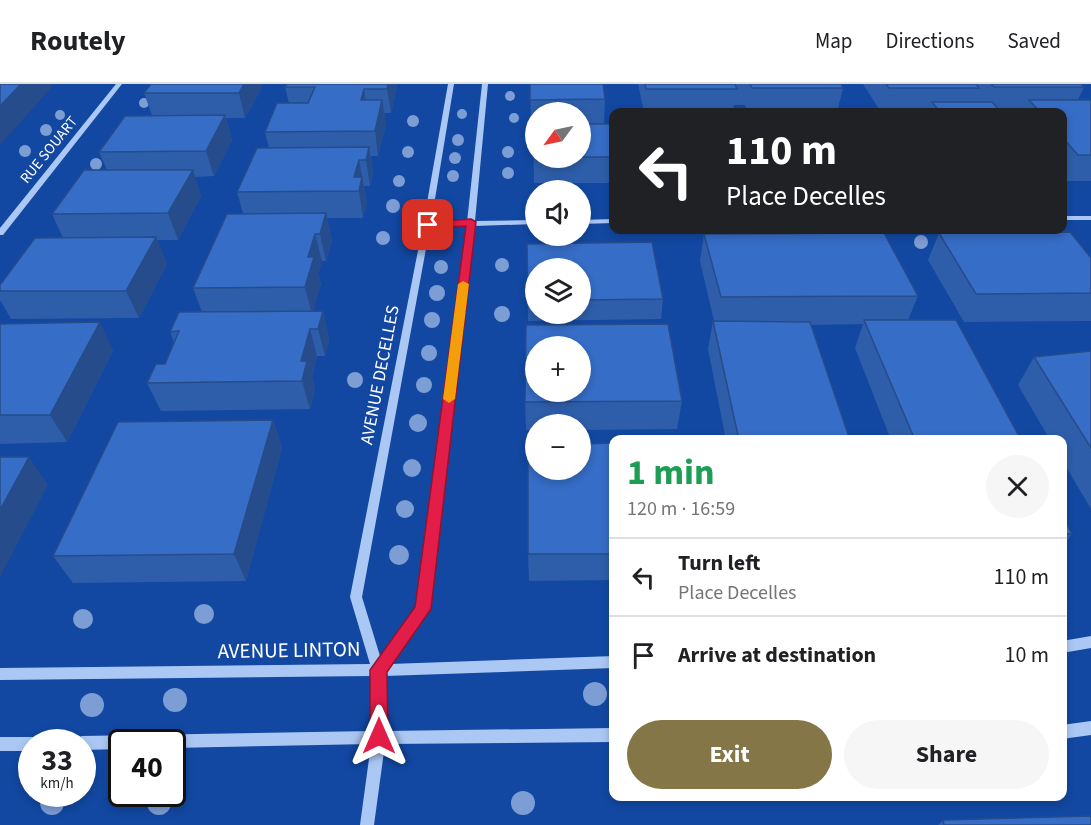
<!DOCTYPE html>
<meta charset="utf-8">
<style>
:root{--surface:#fff;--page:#f6f6f6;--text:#202124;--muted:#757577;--line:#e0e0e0;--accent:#847646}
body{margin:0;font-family:"Source Sans 3",sans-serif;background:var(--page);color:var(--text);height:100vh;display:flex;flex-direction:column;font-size:22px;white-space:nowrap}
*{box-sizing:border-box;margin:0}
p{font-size:20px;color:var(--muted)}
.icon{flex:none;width:33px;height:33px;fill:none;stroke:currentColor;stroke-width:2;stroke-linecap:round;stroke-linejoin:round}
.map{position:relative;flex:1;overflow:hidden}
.side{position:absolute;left:609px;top:351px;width:458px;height:366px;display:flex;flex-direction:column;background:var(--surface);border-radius:12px;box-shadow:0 3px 9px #0003}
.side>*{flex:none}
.guide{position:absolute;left:609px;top:24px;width:458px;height:126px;border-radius:12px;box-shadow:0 3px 9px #0003;background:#202124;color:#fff;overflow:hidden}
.needle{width:39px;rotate:237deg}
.buttons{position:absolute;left:525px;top:18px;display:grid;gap:12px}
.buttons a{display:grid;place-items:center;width:66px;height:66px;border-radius:50%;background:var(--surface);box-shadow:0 3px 9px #0003;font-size:30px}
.speed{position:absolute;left:18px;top:645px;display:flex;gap:12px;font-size:30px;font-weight:700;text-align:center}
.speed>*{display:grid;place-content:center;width:78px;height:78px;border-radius:50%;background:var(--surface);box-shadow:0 3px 9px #0003;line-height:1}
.speed small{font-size:15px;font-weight:400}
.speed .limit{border:3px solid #111;border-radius:9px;background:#fff;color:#111}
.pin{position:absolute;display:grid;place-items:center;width:51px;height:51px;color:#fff;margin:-26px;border-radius:12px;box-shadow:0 3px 9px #0006}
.me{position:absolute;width:66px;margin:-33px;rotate:0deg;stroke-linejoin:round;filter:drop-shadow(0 0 4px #0008)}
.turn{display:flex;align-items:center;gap:21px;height:126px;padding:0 18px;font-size:27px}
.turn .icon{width:78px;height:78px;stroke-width:2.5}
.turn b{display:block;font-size:42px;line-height:51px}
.round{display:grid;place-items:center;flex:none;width:63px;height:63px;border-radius:32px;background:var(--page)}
.head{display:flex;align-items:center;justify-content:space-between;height:102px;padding:0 18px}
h1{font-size:36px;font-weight:700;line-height:45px;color:#1e9e55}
.primary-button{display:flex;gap:12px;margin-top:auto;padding:12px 18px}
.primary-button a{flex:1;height:69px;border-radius:36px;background:var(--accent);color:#fff;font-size:24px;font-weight:700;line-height:69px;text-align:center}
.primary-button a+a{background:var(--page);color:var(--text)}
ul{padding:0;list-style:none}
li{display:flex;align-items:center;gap:18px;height:78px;padding:0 18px;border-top:2px solid var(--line)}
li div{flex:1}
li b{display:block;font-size:22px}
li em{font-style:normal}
header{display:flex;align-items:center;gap:36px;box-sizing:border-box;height:84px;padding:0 30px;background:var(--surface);border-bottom:2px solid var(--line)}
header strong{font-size:28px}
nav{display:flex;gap:33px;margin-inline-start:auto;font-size:21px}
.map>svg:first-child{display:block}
</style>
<header>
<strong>Routely</strong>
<nav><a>Map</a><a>Directions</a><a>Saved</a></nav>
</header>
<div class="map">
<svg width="1091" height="741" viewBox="0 0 1091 741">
<rect width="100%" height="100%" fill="#1248a2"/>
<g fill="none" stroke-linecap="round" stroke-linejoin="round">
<path fill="#abc8f5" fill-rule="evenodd" d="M 116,0 L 122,0 L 3,151 L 0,151 L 0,144 Z
M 448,0 L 454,0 L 431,139 L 467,138 L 482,0 L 488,0 L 475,137 L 536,136 L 536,140 L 474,142 L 429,525 L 390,580 L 614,572 L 614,584 L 385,592 L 386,647 L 614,644 L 614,658 L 385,660 L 374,741 L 360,741 L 371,660 L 172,664 L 172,658 L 122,658 L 122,665 L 82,666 L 82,658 L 75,658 L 77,654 L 82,652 L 372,647 L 372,592 L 0,596 L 0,584 L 370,580 L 350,513 L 423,141 ZM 467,142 L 417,523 L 380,572 L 362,513 L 430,143 Z
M 1062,132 L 1091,132 L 1091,136 L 1062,136 Z
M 614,135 L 614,139 L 580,140 L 580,136 Z
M 1091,552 L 1091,564 L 1062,569 L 1062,557 Z
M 1091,637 L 1091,651 L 1062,655 L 1062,641 Z
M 0,653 L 32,653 L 37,655 L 38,658 L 32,658 L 32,667 L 0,667 Z"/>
</g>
<g fill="#7d9ed5">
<circle cx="510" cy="12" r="5"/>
<circle cx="144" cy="19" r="5"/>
<circle cx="462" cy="30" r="5"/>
<circle cx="60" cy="31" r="5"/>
<circle cx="514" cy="34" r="5"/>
<circle cx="413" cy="37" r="6"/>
<circle cx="46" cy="46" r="6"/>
<circle cx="458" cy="56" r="6"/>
<circle cx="25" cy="67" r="6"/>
<circle cx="408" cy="68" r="6"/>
<circle cx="508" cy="68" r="6"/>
<circle cx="455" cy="74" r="6"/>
<circle cx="96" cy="80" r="6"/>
<circle cx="508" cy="89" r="6"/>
<circle cx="453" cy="92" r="6"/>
<circle cx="399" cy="97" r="6"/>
<circle cx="393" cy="122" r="7"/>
<circle cx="383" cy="154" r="7"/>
<circle cx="921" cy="158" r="7"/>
<circle cx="502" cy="181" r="7"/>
<circle cx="441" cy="183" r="7"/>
<circle cx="437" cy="209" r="8"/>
<circle cx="502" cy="230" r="8"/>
<circle cx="432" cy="236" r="8"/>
<circle cx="429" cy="269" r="8"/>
<circle cx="355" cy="296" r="8"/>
<circle cx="424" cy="301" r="8"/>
<circle cx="418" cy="339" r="9"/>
<circle cx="412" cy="384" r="9"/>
<circle cx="405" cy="425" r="9"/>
<circle cx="399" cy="471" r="10"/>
<circle cx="204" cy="530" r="10"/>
<circle cx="83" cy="535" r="10"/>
<circle cx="595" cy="610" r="12"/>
<circle cx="175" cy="616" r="12"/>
<circle cx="92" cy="621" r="12"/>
<circle cx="52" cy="719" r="12"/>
<circle cx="159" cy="719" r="12"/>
<circle cx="523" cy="719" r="12"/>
</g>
<path fill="#2e5eaa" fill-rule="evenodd" d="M 530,0 L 605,15 L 604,40 L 580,40 L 580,28 L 536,28 L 536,40 L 531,40 Z
M 638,0 L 841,0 L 843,4 L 837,28 L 747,28 L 745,21 L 734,21 L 733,27 L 745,28 L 644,28 Z
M 863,0 L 1081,0 L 1084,3 L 1078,16 L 1091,16 L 1091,97 L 1065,97 L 1062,93 L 1062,28 L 1000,28 L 1001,28 L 881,28 Z
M 397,2 L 391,29 L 384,29 L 386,41 L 378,72 L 371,72 L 373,89 L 370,102 L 364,102 L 367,119 L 363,134 L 327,134 L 332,156 L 326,177 L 322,177 L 318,190 L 321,200 L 313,227 L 323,227 L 329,255 L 325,272 L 317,272 L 312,294 L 315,305 L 310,325 L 161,327 L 147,299 L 165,280 L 174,258 L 170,248 L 202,228 L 193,204 L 243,129 L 237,108 L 269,64 L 265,48 L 289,19 L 285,3 Z
M 262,3 L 245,34 L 226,34 L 232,56 L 214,92 L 195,93 L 201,112 L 178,156 L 157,156 L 167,180 L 139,234 L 11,235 L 0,216 L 0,207 L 63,154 L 52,130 L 107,86 L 99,68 L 152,31 L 144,9 Z
M 533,40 L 614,40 L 614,99 L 534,99 Z
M 939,149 L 1091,174 L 1091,237 L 964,238 L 928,176 Z
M 704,150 L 918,212 L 908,236 L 1021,356 L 891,356 L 855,264 L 863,240 L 811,241 L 850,356 L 726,356 L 708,265 L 713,237 L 714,237 L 700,177 Z
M 527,160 L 663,215 L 661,235 L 528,237 ZM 536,184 L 580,184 L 580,230 L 536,230 Z
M 0,240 L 113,266 L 67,358 L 0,360 Z
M 1091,267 L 1091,425 L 1062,376 L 1062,356 L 1050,356 L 1018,301 L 1034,273 Z
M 682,317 L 677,345 L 580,346 L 580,340 L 536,340 L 536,346 L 526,346 L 525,318 Z
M 273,336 L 282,364 L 246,497 L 73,499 L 53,472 Z
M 614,359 L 614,496 L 529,497 L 528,470 Z
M 1062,431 L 1072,450 L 1062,463 Z
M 943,736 L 1091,741 L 938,741 Z"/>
<path fill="#264c8b" d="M 21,0 L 51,0 L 52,3 L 0,61 L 0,22 Z
M 244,0 L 261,0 L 262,3 L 245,34 L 239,9 Z
M 388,0 L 396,0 L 397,2 L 391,29 L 387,5 Z
M 364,5 L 368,29 L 361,16 Z
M 382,16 L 386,41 L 378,72 L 375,47 Z
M 225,31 L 232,56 L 214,92 L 206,67 Z
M 369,63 L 373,89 L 370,102 L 366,76 Z
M 359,76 L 367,119 L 363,134 L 359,107 L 354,93 Z
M 193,86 L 201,112 L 178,156 L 168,129 Z
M 326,129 L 332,156 L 326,177 L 320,150 Z
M 315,150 L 322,177 L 318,190 L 321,200 L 312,231 L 305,203 L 308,173 Z
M 156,153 L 167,180 L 139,234 L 126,207 Z
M 323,227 L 329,255 L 325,272 L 318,245 Z
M 100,238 L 113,266 L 67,358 L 50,331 Z
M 310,245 L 317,272 L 312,294 L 315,305 L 310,325 L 302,297 L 301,277 Z
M 273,336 L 282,364 L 246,497 L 234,470 Z
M 29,373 L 48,401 L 0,493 L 0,426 Z"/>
<path fill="#366dc6" stroke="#264c8b" stroke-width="1.5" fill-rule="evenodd" d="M 0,0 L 21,0 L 0,22 Z
M 151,0 L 244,0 L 239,9 L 144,9 Z
M 287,0 L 388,0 L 387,5 L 364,5 L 361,16 L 382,16 L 375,47 L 265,48 L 277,19 L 308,19 L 315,3 L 285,3 Z
M 530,0 L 603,0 L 605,15 L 530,16 Z
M 645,0 L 735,0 L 737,5 L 646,5 Z
M 750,0 L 841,0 L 843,4 L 752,4 Z
M 886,0 L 976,0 L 979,4 L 889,4 Z
M 991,0 L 1081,0 L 1084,3 L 994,3 Z
M 1029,16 L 1091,16 L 1091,71 L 1078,71 L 1062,53 L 1062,28 L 1040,28 Z
M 932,18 L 992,18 L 1001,28 L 940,28 Z
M 676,27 L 744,27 L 745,28 L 676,28 Z
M 225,31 L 206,67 L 99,68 L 125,32 Z
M 533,40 L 536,40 L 536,74 L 543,74 L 534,74 Z
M 580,40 L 614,40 L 614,73 L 580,73 Z
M 369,63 L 366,76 L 359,76 L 354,93 L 362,93 L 359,107 L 237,108 L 257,64 Z
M 84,86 L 193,86 L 168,129 L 52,130 Z
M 326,129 L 320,150 L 315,150 L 308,173 L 314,173 L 305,203 L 193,204 L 227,130 Z
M 1070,148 L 1091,174 L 1091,209 L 976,210 L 939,149 Z
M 884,149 L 918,212 L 721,213 L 704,150 Z
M 156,153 L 126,207 L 0,207 L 0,201 L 35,154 Z
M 652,158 L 663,215 L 580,216 L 580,184 L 536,184 L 536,217 L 528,217 L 527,160 Z
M 323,227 L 318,245 L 310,245 L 301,277 L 307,277 L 302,297 L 147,299 L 156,280 L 165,280 L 179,247 L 170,248 L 179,228 Z
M 864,236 L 956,236 L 1021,356 L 915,356 Z
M 713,237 L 810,238 L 850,356 L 739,356 Z
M 100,238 L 50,331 L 0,331 L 0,240 Z
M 668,240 L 682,317 L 525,318 L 526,241 ZM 536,262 L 580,262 L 580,308 L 536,308 Z
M 1091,267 L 1091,364 L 1034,273 Z
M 273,336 L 234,470 L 53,472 L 118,338 Z
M 614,359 L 614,470 L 528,470 L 528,360 L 536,360 L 536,386 L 580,386 L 580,360 Z
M 0,373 L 29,373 L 0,426 Z
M 1062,431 L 1072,450 L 1062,450 Z
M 1091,732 L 1091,741 L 944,741 L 943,736 Z"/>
<path fill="#e11d48" stroke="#92132f" stroke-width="1.5" d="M 471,135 L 476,138 L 431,525 L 387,588 L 388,652 L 385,658 L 379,661 L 372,658 L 370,652 L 370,586 L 415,523 L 466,142 L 428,144 L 422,141 L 428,138 Z"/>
<path fill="#f59e0b" d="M 463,197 L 469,200 L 455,315 L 449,319 L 443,315 L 458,200 Z"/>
<g text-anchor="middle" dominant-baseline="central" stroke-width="4.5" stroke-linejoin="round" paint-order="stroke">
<g font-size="15" fill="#fff" stroke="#1248a2">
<text transform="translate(49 66) rotate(-51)">RUE SOUART</text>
</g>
<g font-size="18" fill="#fff" stroke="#1248a2">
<text transform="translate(380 291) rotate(-79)">AVENUE DECELLES</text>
</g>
<g font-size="21" fill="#fff" stroke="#1248a2">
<text transform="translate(289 566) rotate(-1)">AVENUE LINTON</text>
</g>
</g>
</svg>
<div class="buttons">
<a><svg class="needle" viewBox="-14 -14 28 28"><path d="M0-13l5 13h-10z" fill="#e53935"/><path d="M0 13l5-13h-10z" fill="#757577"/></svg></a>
<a><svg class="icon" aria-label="sound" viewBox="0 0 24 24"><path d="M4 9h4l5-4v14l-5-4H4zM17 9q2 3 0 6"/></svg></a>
<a><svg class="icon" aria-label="layers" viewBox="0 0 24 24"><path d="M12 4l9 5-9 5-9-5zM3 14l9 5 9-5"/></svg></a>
<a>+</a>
<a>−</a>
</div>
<div class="speed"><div>33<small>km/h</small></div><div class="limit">40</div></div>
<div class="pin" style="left:428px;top:141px;background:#d93025"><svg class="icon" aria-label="arrive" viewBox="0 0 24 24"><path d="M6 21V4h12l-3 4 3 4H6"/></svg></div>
<svg class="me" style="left:379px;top:652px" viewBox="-20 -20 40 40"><path d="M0-17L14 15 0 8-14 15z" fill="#e11d48" stroke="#fff" stroke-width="4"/></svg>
<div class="guide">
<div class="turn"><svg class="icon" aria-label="left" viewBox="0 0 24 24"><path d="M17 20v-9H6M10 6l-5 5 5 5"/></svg><div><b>110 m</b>Place Decelles</div></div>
</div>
<section class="side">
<div class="head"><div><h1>1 min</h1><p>120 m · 16:59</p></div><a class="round"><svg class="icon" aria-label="close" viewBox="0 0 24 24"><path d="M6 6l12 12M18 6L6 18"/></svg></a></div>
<ul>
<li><svg class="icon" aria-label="left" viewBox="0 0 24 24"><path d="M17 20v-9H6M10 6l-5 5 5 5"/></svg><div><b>Turn left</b><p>Place Decelles</p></div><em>110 m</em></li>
<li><svg class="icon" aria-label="arrive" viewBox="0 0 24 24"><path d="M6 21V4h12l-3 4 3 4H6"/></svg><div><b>Arrive at destination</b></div><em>10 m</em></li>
</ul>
<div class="primary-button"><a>Exit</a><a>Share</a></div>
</section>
</div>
